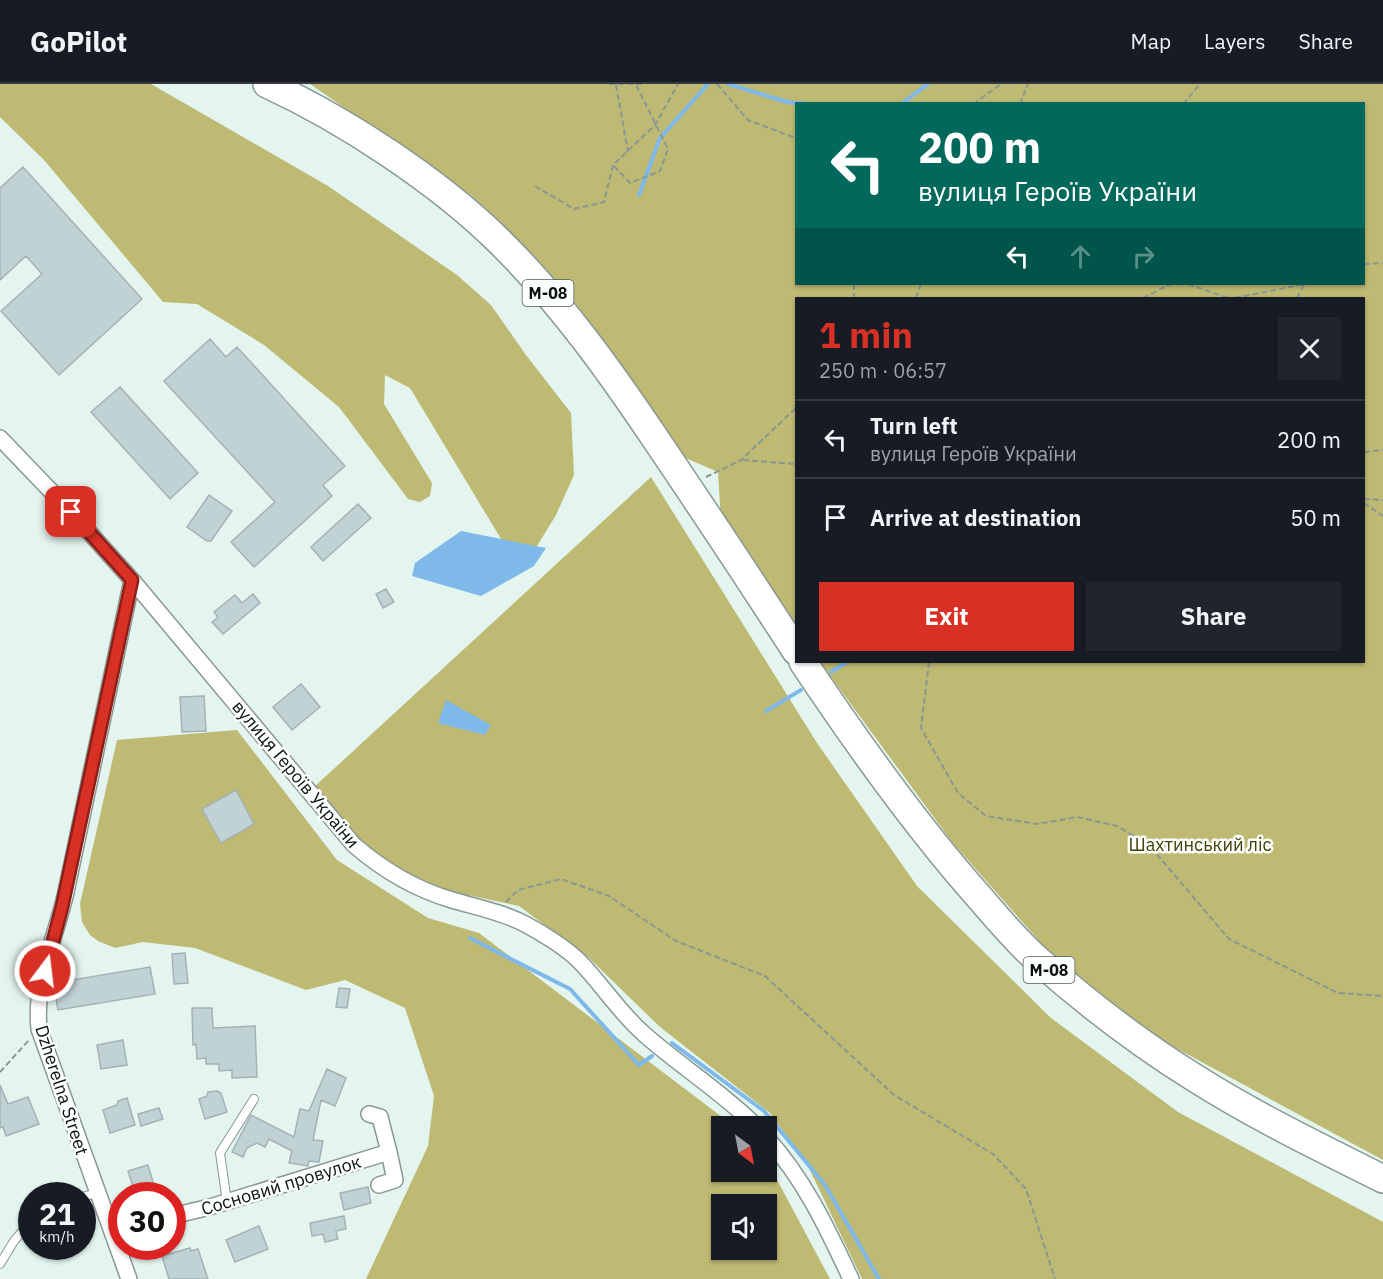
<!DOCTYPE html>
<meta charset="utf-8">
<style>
:root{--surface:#171b24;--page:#20242c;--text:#f1f3f6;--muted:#9ea1a6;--line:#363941;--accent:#d93025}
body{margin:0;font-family:"IBM Plex Sans",sans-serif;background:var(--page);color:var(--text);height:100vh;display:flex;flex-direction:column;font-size:22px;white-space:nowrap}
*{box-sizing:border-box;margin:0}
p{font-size:20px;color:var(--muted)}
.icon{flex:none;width:33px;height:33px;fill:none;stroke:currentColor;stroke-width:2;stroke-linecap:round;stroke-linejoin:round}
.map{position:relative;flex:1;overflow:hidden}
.sheet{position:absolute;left:795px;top:213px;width:570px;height:366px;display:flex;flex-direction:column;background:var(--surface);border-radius:0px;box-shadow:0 2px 4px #0004}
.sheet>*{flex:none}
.guide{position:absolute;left:795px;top:18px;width:570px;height:183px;border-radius:0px;box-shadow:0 2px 4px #0004;background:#00695c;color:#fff;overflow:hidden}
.needle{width:39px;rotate:148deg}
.controls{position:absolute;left:711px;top:1032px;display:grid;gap:12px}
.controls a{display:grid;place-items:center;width:66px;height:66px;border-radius:0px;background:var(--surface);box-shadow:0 2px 4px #0004;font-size:30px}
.speed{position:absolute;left:18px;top:1098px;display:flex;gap:12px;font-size:30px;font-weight:700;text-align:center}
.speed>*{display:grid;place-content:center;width:78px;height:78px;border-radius:50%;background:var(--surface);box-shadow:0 2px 4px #0004;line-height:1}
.speed small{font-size:15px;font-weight:400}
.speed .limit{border:9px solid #d22;background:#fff;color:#111}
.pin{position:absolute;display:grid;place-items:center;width:51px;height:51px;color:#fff;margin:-26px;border-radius:12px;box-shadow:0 3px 9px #0006}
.me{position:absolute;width:66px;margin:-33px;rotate:15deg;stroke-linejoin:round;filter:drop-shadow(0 0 4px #0008)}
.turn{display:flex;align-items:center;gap:21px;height:126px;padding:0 24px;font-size:27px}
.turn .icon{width:78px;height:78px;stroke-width:2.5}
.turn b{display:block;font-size:42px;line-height:51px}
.lanes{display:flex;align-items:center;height:57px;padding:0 24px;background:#0003;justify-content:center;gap:30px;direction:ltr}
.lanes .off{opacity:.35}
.round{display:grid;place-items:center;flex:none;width:63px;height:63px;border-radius:0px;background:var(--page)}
.summary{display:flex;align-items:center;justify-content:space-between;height:102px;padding:0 24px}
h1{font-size:36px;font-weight:800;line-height:45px;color:var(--accent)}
.action{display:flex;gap:12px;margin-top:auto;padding:12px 24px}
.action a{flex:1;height:69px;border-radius:0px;background:var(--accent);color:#fff;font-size:24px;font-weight:800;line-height:69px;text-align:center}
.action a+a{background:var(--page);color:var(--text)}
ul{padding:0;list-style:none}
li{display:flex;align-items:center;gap:18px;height:78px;padding:0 24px;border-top:2px solid var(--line)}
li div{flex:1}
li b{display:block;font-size:22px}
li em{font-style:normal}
header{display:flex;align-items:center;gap:36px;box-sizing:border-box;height:84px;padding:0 30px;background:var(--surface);border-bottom:2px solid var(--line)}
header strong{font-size:28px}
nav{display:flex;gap:33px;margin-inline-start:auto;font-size:21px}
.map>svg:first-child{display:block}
</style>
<header>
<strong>GoPilot</strong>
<nav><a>Map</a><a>Layers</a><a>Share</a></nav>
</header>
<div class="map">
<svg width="1383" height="1195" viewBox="0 0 1383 1195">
<rect width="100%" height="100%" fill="#e4f5f0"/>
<path fill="#beb973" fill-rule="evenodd" d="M 0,0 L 151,0 L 328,102 L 457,191 L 491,221 L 526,271 L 571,329 L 574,391 L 556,431 L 521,488 L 410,304 L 385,291 L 384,320 L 432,399 L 430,412 L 420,418 L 408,415 L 339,323 L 264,261 L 197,220 L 163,218 L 44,76 L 0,33 Z
M 310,0 L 1383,0 L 1383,1076 L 1159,955 L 1063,884 L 952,758 L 820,578 L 1364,578 L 1364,214 L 796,214 L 796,544 L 721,437 L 718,388 L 681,372 L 634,298 L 572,215 L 472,112 ZM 796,20 L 1364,20 L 1364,200 L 796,200 Z
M 651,393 L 817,659 L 917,802 L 1051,934 L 1178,1028 L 1383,1138 L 1383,1195 L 862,1195 L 807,1080 L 770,1029 L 660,943 L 589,874 L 519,822 L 444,806 L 396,785 L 357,757 L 313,704 Z
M 237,646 L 337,776 L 428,834 L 479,849 L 734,1042 L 722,1042 L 722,1088 L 766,1088 L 767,1077 L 830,1195 L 366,1195 L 428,1062 L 434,1012 L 405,924 L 345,896 L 306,906 L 195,864 L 143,858 L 115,864 L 98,857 L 90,851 L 82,838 L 80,820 L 117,656 ZM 722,1120 L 766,1120 L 766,1166 L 722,1166 Z"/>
<path fill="#7fb9e9" d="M 461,447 L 546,464 L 534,482 L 481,512 L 412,492 L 415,479 Z
M 446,616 L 491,641 L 485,651 L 438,639 Z"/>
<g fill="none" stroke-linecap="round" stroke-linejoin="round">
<path stroke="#7fb9e9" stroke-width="4" d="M 728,0 L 787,18 L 809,20
M 901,20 L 928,0
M 639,111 L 660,54 L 708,0
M 831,588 L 847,578
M 766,627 L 801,606
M 470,854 L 570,905 L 639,981 L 652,972
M 672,959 L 764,1027 L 825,1101 L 879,1195"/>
</g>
<path fill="#c1d2d5" stroke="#a2b2b5" stroke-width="1.5" d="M 23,83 L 142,215 L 59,291 L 1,227 L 42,190 L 26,172 L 0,196 L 0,104 Z
M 210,255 L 226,273 L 237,263 L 345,382 L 323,401 L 332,412 L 254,483 L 231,458 L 275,418 L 164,297 Z
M 120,303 L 198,389 L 170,415 L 91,328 Z
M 209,411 L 232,427 L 211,457 L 207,457 L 187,443 Z
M 358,420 L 371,434 L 323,477 L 311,463 Z
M 386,505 L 394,518 L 383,524 L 376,510 Z
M 253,510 L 260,519 L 223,550 L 212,538 L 218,533 L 214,528 L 235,511 L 242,519 Z
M 301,600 L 320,623 L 292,646 L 273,623 Z
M 204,612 L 206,647 L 182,648 L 180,613 Z
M 236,706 L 254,740 L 221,759 L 202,725 Z
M 185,869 L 188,899 L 174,900 L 172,870 Z
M 150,883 L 155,910 L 58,926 L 53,899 Z
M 339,904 L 350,905 L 347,924 L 336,923 Z
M 192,924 L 212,924 L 213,944 L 255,942 L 257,993 L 232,994 L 232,986 L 219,987 L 219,980 L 206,980 L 206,974 L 197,975 L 196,960 L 193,961 Z
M 123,956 L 127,981 L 101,985 L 97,961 Z
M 327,985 L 346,994 L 335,1022 L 321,1016 L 313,1056 L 323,1057 L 319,1078 L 309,1077 L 308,1082 L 289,1079 L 292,1067 L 269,1055 L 265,1063 L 257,1059 L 247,1064 L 243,1073 L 232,1068 L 251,1031 L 294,1053 L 300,1025 L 309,1027 Z
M 0,1001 L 8,1020 L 28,1013 L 39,1040 L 6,1052 L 3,1043 L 0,1044 Z
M 217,1007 L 221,1009 L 227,1028 L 205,1035 L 199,1015 L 207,1012 L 208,1008 Z
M 127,1014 L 135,1041 L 110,1049 L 103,1026 L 117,1021 L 118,1017 Z
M 159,1024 L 163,1035 L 141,1042 L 138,1030 Z
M 148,1081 L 157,1112 L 136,1112 L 128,1087 Z
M 368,1103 L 371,1119 L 344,1126 L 340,1109 Z
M 344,1132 L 346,1145 L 336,1147 L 338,1155 L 325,1158 L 323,1150 L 312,1152 L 310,1139 Z
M 259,1142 L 268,1165 L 235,1178 L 226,1156 Z
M 190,1164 L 191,1167 L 198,1165 L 208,1195 L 169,1195 L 162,1172 Z"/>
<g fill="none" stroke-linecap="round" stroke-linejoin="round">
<g stroke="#899893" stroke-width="10">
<path id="lane" d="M 82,1113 L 97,1109
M 227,1118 L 220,1069 L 254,1015
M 0,1180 L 14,1157 L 32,1136"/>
</g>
<g stroke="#899893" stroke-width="18">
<path id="street" d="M 0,354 L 71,428 L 132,496 L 354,761 C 383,786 414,805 452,816 C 476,823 502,828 525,840 C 542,849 568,865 581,879 C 603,902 620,929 644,950 C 680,982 722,1008 756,1042
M 766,1053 C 804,1094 828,1146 851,1195
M 379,1101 L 395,1096 L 389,1068
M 172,1132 L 210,1123 L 389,1068 L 380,1033 L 369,1030
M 129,1195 L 39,945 C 34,898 56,853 66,808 C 89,704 109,600 132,496"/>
</g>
<g stroke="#899893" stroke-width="30">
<path id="highway" d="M 267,0 C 345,36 438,97 499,157 C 562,219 612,290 661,363 C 707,431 752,499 796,567
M 803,578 C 857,659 915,741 980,814 C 998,835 1017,858 1039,877 C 1087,919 1140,960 1195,994 C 1255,1032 1319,1063 1383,1095"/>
</g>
<path stroke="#8b9793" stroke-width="2" stroke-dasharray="6 3" stroke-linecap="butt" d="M 609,0 L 643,0
M 717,0 L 748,36 L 793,53 L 796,57
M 616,1 L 628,68
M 973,20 L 1001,0
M 1020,20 L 1028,0
M 1183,20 L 1200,0
M 614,82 L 630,99 L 660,87 L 668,65 L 636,1
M 535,102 L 574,125 L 604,118 L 613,81 L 655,41 L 678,0
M 1364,180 L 1383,179
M 854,200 L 854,214
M 1188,200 L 1228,214
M 916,214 L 921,200
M 1143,214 L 1171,200
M 1235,214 L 1305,200
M 1297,214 L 1304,201
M 1364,368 L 1383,366
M 743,376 L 796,380
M 706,393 L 741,376 L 796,324
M 1364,415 L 1383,416
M 1364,419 L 1383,432
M 929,578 L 921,644 L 958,709 L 986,732 L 1038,740 L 1077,733 L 1117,742 L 1149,761 L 1229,855 L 1338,909 L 1383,912
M 506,818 L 518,806 L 561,795 L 609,812 L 676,857 L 765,892 L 894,1011 L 993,1070 L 1026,1105 L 1055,1195
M 0,988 L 29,956"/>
<use href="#lane" stroke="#fff" stroke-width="8"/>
<use href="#street" stroke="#fff" stroke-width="15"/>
<use href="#highway" stroke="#fff" stroke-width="27"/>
</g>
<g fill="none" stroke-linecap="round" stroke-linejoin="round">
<g stroke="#8d1f18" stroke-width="15">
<path id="route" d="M 45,887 L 62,823 L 132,496 L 71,428"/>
</g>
<use href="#route" stroke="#d93025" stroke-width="10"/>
</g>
<g text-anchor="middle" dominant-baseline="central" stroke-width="5" stroke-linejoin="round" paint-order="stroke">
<g fill="#fbfffd" stroke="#545957" stroke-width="1.5">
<rect x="522.5" y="196" width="51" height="26" rx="4.5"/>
<rect x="1023.5" y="873" width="51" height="26" rx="4.5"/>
</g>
<g font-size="16" font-weight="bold" fill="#0c1210">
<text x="548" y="209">М-08</text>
<text x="1049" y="886">М-08</text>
</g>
<g font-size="18" fill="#0c1210" stroke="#fbfffd">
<text transform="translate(296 690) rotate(50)">вулиця Героїв України</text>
<text transform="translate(62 1006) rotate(72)">Dzherelna Street</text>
<text transform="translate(281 1101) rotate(-17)">Сосновий провулок</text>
</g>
<g font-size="18" fill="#444007" stroke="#fbfffd">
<text x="1200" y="760">Шахтинський ліс</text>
</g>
</g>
</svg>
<div class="controls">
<a><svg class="needle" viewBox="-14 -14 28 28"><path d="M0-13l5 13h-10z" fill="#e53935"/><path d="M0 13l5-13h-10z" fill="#9ea1a6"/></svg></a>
<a><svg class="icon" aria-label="sound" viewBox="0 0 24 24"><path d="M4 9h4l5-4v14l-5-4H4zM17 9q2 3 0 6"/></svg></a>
</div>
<div class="speed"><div>21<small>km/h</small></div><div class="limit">30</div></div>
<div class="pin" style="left:71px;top:428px;background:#d93025"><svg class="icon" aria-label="arrive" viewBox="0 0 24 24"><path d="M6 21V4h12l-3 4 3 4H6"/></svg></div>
<svg class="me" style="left:45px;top:887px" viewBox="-20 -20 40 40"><circle r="17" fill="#d93025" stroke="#fff" stroke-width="3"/><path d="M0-11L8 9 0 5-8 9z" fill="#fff"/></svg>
<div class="guide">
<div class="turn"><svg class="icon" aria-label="left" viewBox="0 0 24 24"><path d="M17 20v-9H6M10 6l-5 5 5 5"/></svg><div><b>200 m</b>вулиця Героїв України</div></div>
<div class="lanes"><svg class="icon" aria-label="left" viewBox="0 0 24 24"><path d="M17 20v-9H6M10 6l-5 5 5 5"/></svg><svg class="icon off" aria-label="ahead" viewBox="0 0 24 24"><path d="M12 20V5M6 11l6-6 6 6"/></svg><svg class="icon off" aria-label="right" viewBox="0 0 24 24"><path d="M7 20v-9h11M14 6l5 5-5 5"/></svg></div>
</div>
<section class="sheet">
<div class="summary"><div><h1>1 min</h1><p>250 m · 06:57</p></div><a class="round"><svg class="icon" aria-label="close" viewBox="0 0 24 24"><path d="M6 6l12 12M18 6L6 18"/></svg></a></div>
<ul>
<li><svg class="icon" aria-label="left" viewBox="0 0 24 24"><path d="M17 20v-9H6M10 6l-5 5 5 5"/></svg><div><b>Turn left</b><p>вулиця Героїв України</p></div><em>200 m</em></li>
<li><svg class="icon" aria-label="arrive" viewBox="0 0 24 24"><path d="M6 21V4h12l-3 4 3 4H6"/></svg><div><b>Arrive at destination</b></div><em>50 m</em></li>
</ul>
<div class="action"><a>Exit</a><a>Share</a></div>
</section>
</div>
